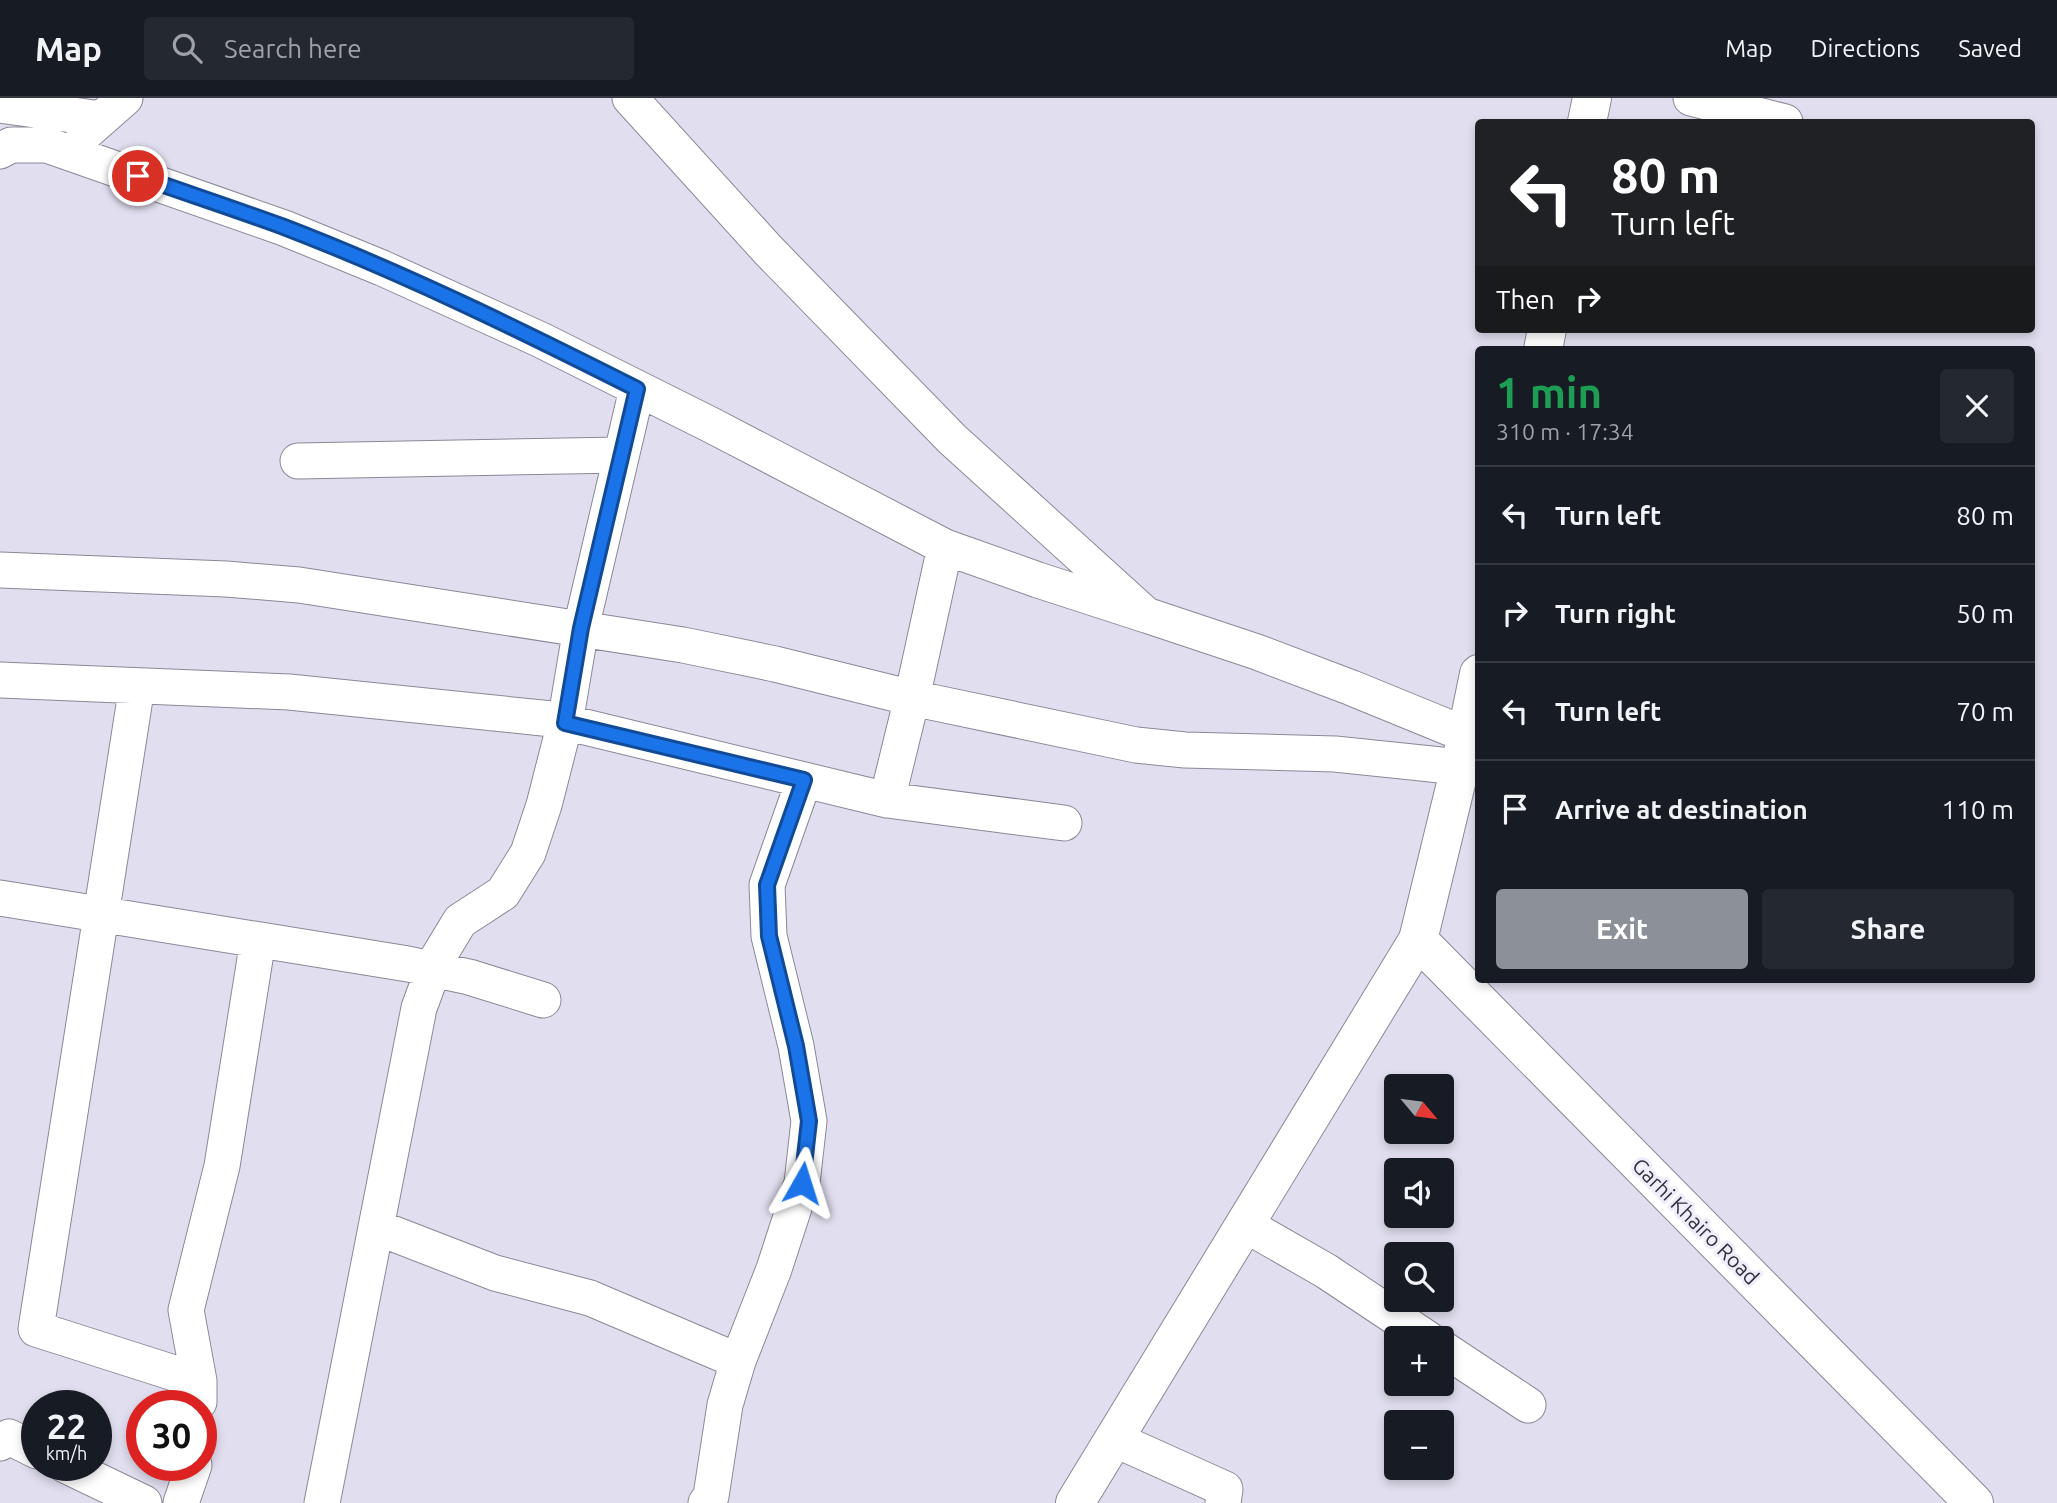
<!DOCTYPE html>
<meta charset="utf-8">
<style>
:root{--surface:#171b24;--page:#242831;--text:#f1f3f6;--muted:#9ea1a6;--line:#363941;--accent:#8c9099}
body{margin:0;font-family:Ubuntu,sans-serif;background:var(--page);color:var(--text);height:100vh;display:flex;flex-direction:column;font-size:26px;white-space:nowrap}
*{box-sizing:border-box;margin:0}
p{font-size:23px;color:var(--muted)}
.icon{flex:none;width:38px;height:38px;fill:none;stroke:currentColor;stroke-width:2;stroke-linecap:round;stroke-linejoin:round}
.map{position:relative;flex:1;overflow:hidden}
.drawer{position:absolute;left:1475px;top:248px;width:560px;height:637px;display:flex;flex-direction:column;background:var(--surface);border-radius:7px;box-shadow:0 4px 10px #0003}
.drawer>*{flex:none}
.banner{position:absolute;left:1475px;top:21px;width:560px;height:214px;border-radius:7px;box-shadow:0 4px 10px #0003;background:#202124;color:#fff;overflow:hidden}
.needle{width:46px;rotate:119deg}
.controls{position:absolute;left:1384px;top:976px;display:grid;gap:14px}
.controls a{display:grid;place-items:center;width:70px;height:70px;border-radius:7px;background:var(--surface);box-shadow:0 4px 10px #0003;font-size:35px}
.speed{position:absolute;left:21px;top:1292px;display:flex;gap:14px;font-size:35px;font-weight:700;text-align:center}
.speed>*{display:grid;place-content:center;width:91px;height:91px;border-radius:50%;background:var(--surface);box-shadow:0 4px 10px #0003;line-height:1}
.speed small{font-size:18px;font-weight:400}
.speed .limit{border:10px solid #d22;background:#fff;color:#111}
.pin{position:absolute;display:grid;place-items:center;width:60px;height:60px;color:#fff;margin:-30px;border:4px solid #fff;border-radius:50%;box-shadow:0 2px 7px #0007}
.me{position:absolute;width:77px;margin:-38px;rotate:6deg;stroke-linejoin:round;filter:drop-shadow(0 0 5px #0008)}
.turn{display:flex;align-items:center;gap:24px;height:147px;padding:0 21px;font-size:32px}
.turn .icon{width:91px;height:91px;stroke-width:2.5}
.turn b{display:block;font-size:49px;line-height:60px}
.then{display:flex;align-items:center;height:66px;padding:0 21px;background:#0003;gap:14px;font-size:26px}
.round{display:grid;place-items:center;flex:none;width:74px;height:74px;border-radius:7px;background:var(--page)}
.headline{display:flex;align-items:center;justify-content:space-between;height:119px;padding:0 21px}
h1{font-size:42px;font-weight:700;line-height:52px;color:#1e9e55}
.action{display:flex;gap:14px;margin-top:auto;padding:14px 21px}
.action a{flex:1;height:80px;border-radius:7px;background:var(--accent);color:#fff;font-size:28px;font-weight:700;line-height:80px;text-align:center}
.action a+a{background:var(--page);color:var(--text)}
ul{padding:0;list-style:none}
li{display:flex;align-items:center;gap:21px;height:98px;padding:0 21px;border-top:2px solid var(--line)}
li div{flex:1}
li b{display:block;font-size:26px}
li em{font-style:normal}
header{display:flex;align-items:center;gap:42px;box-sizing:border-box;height:98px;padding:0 35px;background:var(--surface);border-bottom:2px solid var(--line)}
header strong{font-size:33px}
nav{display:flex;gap:38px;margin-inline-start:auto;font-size:24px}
.search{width:490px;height:63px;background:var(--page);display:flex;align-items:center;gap:18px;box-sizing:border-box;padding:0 24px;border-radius:7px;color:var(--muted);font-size:26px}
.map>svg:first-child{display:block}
</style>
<header>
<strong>Map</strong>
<div class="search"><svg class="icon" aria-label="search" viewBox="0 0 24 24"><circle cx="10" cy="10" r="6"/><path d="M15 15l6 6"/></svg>Search here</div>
<nav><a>Map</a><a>Directions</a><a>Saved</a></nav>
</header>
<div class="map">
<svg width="2057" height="1405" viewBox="0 0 2057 1405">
<rect width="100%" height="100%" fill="#e1dfef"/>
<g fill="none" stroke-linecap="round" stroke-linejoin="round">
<g stroke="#8a8897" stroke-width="37">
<path id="minor" d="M 630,0 L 768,152 L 952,341 L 1146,517 L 1257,554 L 1352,590 L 1467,637
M 1691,0 L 1785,24
M 0,7 L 101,21
M 84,36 L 125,0
M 0,53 L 11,47 L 47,47 L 284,130 L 382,170 L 541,242 L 711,327 L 945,449 L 1038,482 L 1146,517
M 298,363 L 621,357
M 0,472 L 226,481 L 299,487 L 683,547 L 775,566 L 912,600 L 1136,647 L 1185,652 L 1335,656 L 1460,669
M 0,582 L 289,594 L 552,621 L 887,702 L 1064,725
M 137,588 L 36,1231 L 199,1283
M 887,702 L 912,600 L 945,449
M 0,800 L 408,866 L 469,879 L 543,902
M 1244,1126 L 1326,1173 L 1428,1241
M 376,1129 L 495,1175 L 590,1200 L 738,1263
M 1442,1250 L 1528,1307
M 199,1304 L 199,1283 L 186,1212 L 222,1068 L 258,842
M 1114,1341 L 1225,1391 L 1223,1405
M 0,1345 L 9,1339 L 37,1353
M 65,1367 L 144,1405
M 181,1405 L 194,1367
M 322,1405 L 419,910 L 437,861 L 460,823 L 503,795 L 528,755 L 544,707 L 565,625 L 581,530 L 637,291
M 706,1405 L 711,1398 L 725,1307 L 738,1263 L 774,1171 L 802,1085 L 809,1023 L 796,948 L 769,838 L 767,787 L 804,682"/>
</g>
<g stroke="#8a8897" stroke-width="40">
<path id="major" d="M 1075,1405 L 1418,842"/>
</g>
<g stroke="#8a8897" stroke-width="40">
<path id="highway" d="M 1587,24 L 1592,0
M 1543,252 L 1547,231
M 1479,576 L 1460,669 L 1418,842 L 1974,1405"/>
</g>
<use href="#minor" stroke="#fff" stroke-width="35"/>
<use href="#major" stroke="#fff" stroke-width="38"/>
<use href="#highway" stroke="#fff" stroke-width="38"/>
</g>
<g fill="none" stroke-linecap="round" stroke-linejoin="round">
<g stroke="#114b97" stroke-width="18">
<path id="route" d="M 138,78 C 186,95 235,111 284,129 C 404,175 522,233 637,291 L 581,530 L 565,625 L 804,682 L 767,787 L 769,838 L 796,948 L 809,1023 L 802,1085"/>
</g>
<use href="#route" stroke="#1a73e8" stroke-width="12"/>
</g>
<g text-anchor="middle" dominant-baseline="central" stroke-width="6" stroke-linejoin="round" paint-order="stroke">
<g font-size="21" fill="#323138" stroke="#eeecfd">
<text transform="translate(1696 1123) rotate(45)">Garhi Khairo Road</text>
</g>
</g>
</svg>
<div class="controls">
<a><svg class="needle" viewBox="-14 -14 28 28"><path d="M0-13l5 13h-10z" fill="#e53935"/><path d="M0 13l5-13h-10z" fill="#9ea1a6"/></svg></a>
<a><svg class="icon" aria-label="sound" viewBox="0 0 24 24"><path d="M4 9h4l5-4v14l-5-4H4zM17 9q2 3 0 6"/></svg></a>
<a><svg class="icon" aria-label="search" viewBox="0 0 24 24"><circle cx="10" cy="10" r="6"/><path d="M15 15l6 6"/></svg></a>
<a>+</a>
<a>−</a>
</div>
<div class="speed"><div>22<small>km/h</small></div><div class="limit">30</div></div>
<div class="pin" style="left:138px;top:78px;background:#d93025"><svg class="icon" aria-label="arrive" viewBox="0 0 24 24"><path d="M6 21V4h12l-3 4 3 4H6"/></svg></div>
<svg class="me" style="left:802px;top:1085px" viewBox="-20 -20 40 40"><path d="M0-17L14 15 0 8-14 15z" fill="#1a73e8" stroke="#fff" stroke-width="4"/></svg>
<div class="banner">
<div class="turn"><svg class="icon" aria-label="left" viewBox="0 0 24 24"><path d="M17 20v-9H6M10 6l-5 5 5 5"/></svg><div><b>80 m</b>Turn left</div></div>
<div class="then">Then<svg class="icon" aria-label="right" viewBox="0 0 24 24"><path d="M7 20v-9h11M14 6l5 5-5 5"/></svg></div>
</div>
<section class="drawer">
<div class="headline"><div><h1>1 min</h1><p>310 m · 17:34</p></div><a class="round"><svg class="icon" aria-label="close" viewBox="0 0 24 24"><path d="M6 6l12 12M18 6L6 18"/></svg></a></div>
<ul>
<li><svg class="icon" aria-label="left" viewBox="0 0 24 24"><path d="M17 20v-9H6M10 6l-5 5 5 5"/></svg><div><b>Turn left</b></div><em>80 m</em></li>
<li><svg class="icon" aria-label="right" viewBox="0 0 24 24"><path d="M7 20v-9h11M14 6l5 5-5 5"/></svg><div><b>Turn right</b></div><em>50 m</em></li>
<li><svg class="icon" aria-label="left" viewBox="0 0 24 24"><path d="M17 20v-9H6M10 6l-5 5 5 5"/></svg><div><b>Turn left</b></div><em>70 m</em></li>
<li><svg class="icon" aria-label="arrive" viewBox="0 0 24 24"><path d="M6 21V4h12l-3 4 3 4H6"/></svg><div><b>Arrive at destination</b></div><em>110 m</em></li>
</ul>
<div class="action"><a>Exit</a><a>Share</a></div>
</section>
</div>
